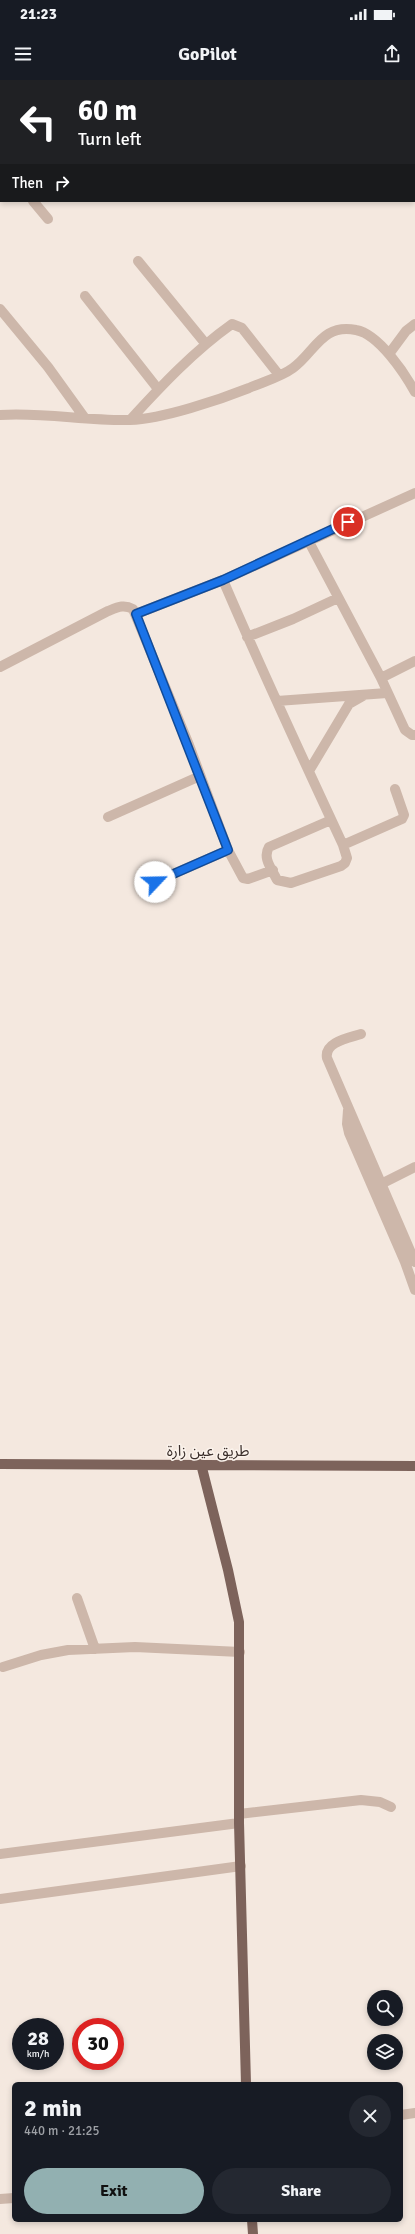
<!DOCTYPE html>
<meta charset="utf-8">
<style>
:root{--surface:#171b24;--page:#242831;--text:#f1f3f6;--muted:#9ea1a6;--accent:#92b0b1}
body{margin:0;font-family:Signika,"Noto Sans Arabic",sans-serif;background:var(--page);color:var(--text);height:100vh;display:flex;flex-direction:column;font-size:15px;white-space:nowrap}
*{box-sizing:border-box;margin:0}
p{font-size:13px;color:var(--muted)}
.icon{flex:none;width:22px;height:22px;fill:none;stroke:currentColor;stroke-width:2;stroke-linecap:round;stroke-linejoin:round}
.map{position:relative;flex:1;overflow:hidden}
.details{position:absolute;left:12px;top:2002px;width:391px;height:140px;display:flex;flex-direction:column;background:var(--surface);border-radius:6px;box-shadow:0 2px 6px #0003}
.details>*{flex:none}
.banner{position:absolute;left:0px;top:0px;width:415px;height:122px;box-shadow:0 2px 6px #0003;background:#202124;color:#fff;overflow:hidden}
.tools{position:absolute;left:367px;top:1910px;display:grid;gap:8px}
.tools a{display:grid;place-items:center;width:36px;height:36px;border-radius:50%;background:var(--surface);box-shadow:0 2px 6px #0003;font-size:20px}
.speed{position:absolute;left:12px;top:1938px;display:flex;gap:8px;font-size:20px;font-weight:700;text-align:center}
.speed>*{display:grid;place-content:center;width:52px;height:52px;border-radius:50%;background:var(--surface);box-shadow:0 2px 6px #0003;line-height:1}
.speed small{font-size:10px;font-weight:400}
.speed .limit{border:6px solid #d22;background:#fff;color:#111}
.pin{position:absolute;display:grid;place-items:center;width:34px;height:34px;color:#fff;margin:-17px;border:2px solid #fff;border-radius:50%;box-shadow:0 1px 4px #0007}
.me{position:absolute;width:44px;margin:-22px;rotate:66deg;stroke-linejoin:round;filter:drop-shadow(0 0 3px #0008)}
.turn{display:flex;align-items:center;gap:14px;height:84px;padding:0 12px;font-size:18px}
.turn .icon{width:52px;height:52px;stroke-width:2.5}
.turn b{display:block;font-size:28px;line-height:34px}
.then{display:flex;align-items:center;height:38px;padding:0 12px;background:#0003;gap:8px;font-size:15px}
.round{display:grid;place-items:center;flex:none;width:42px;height:42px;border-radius:21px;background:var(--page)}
.summary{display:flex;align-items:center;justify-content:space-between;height:68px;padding:0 12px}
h1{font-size:24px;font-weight:700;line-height:30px}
.cta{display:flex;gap:8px;margin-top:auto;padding:8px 12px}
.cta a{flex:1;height:46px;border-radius:24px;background:var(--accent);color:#111;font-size:16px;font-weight:700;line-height:46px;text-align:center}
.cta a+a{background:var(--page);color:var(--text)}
.status{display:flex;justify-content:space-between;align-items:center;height:28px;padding:0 20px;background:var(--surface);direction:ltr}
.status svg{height:11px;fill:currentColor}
header{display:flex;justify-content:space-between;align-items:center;height:52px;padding:0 12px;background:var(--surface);font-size:18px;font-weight:700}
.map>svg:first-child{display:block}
</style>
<div class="status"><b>21:23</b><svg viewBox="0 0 49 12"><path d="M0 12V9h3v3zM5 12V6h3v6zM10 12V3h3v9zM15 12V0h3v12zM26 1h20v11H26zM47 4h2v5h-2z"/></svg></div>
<header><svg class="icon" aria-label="menu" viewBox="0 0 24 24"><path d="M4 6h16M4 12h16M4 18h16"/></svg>GoPilot<svg class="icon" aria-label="share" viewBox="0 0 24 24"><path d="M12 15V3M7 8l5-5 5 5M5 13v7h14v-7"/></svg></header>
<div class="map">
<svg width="415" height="2154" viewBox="0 0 415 2154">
<rect width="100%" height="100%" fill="#f4e8df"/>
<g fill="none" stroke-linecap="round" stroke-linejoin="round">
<path stroke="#cdb7aa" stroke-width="10" d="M 167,0 L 168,1
M 249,1 L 251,0
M 0,79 L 1,80
M 33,121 L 48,139
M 138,181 L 205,263
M 85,216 L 158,309
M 0,229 L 48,287 L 84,337
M 389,274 L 406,251 L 415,244
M 0,335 C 43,332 86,341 130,340 C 162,339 219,320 249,308 C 263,302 281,297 293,288 C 315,272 322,243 356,250 C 379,254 405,294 415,312
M 130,340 C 162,305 194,271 232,244 L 242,248 L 279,295
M 308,460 L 381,598 L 405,650 L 412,655 L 415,655
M 223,500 C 261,589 302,677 343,765 L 347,778 L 345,783 L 341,786 L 291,803 L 277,800 C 272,789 262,778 269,767 L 331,740
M 136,534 L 223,500 L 415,413
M 247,557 L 293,539 L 338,518
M 0,587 L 108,531 C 118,527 124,524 133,529 L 189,665 L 228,770 L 243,798 L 248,799 L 273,790
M 381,598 L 415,581
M 277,621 L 387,613
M 309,691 L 349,624 L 363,616
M 108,737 L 200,696
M 343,765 L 402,739 L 404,735 L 395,709
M 155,802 L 228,770
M 361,954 C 349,958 324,962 327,978 L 415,1182
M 348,1030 L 347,1044 L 349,1053 L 405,1182 L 415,1210
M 381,1104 L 415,1087
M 77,1518 L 95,1569
M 3,1587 L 41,1575 L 68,1570 L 135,1567 L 240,1572
M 239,1734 L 361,1720 L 380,1722 L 391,1727
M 0,1774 L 239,1743
M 0,1819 L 241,1786
M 401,2035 L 415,2033
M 0,2119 L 14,2118"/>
<path stroke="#7d635b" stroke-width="10" d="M 0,1384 L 415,1386
M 201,1384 L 228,1490 L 239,1542 L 239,1743 L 246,2004
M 252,2140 L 253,2154"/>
</g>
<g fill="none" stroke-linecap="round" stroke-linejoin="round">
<g stroke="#114b97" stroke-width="10">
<path id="route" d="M 155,802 L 228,770 L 136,534 L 223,500 L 348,442"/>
</g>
<use href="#route" stroke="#1a73e8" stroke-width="7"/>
</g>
<g text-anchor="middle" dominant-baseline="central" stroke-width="3" stroke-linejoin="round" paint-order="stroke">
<g font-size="15" fill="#3a2e2a" stroke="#fbf3ec">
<text x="208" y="1371">طريق عين زارة</text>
</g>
</g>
</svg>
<div class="tools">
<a><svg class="icon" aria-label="search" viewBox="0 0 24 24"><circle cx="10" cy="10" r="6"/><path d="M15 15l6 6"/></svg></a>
<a><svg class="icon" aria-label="layers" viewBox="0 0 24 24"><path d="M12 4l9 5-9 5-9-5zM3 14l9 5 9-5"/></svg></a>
</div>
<div class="speed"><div>28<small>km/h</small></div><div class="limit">30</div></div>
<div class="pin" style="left:348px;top:442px;background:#d93025"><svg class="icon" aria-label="arrive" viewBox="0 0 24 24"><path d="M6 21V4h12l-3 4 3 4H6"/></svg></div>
<svg class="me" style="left:155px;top:802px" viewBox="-20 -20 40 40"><circle r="19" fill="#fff"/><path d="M0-13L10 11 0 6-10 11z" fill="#1a73e8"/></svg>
<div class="banner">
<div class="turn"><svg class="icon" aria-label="left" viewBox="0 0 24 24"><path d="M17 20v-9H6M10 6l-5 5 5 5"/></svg><div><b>60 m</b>Turn left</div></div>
<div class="then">Then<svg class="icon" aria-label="right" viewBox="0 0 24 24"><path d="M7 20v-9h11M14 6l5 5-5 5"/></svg></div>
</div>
<section class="details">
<div class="summary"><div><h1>2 min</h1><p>440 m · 21:25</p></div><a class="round"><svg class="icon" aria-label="close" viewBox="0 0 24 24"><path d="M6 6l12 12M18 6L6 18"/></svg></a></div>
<div class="cta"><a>Exit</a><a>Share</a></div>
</section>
</div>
